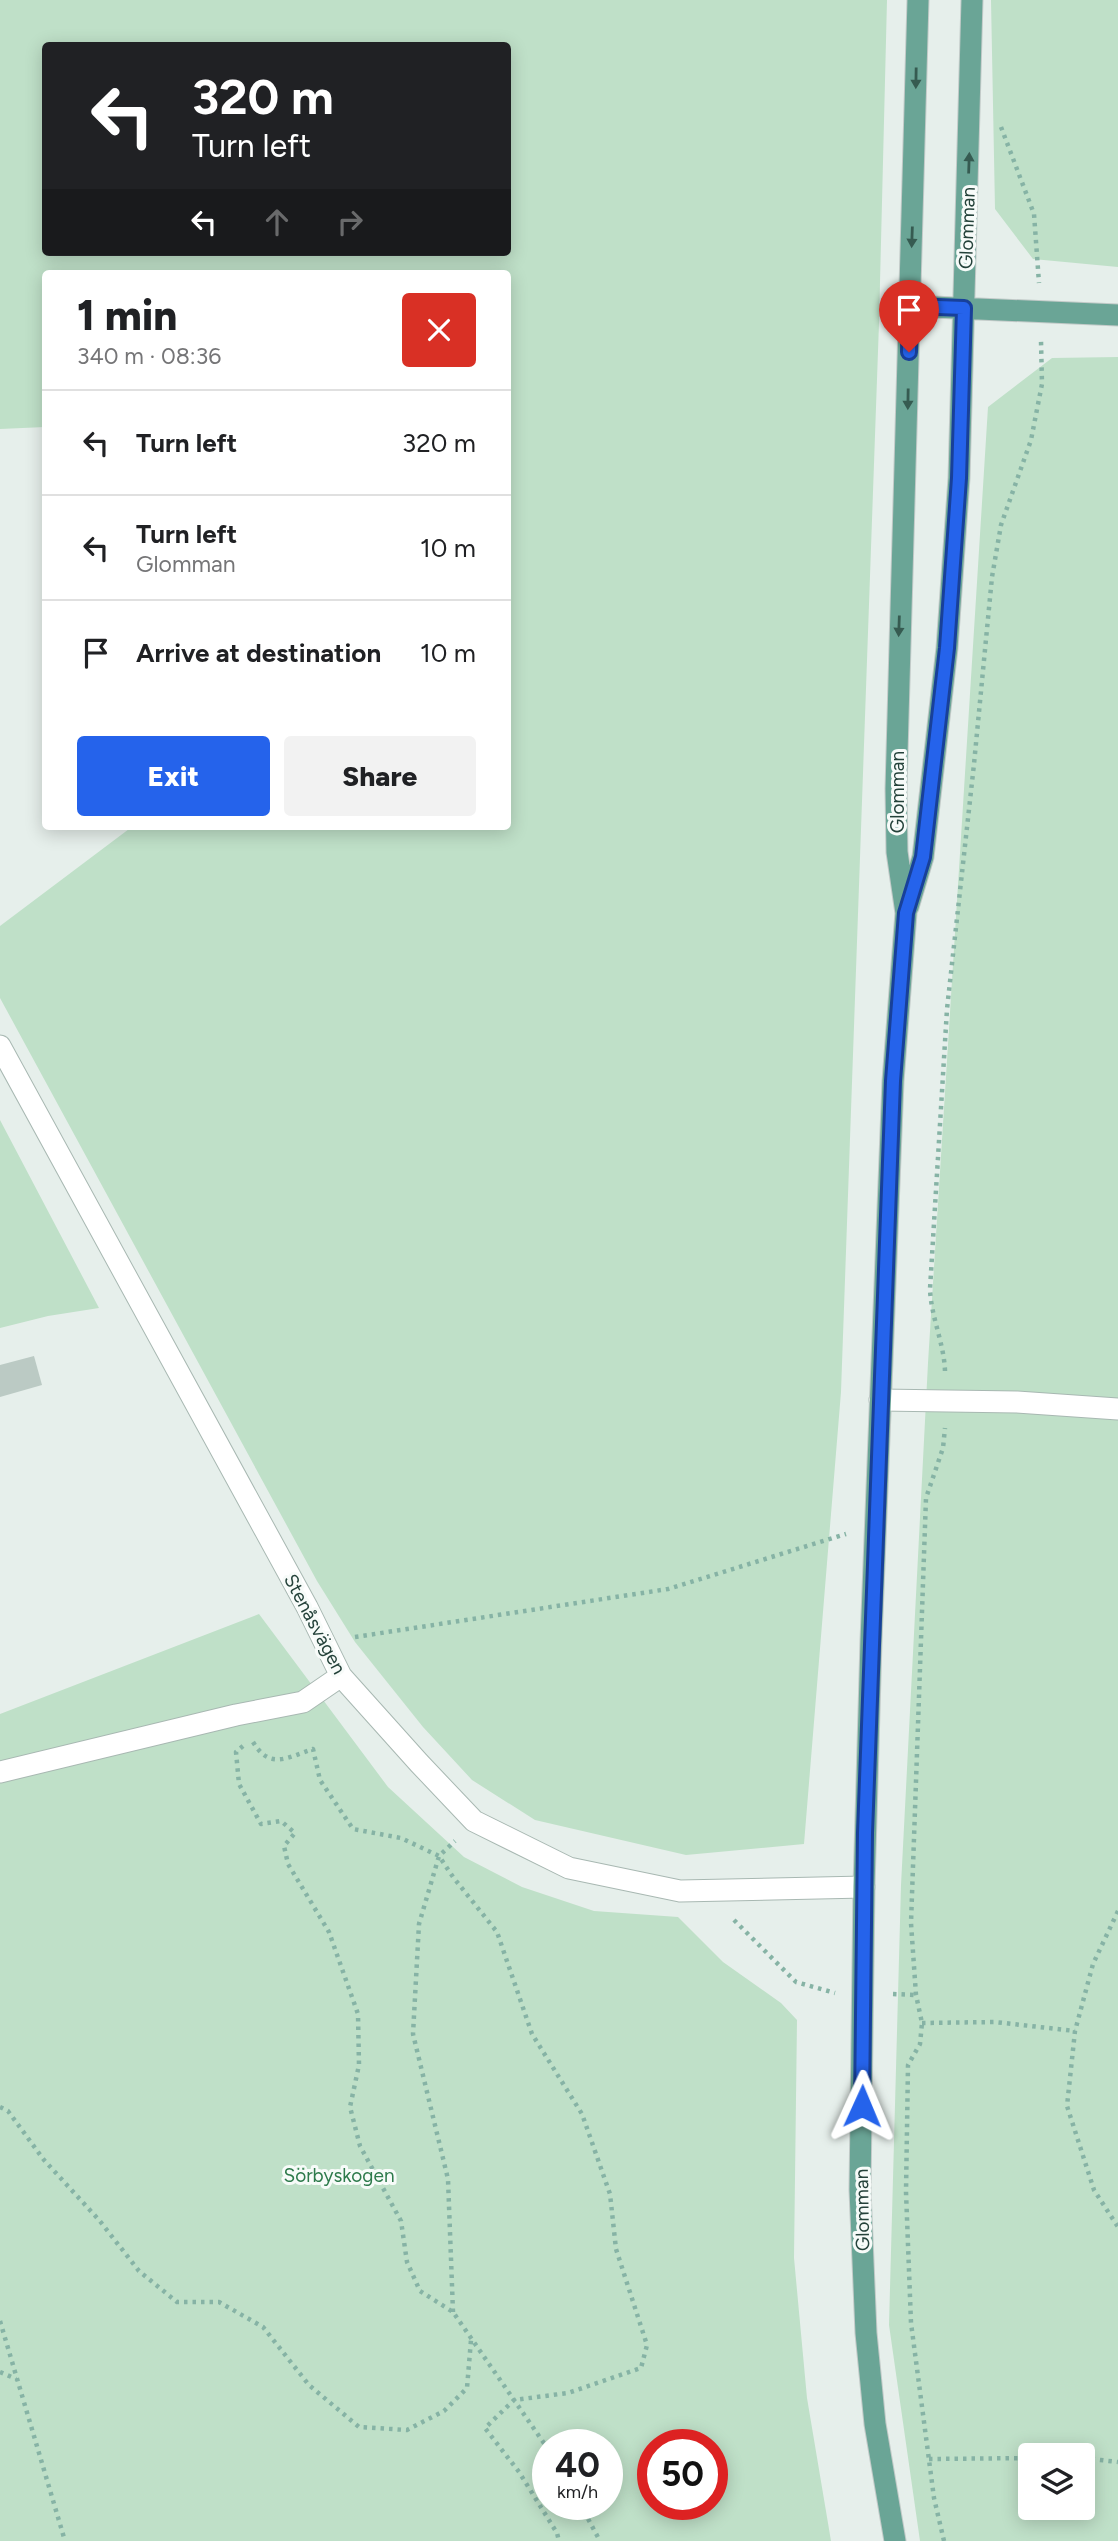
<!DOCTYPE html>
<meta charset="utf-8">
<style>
:root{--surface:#fff;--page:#f2f2f2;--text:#202124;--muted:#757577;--line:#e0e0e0;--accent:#2563eb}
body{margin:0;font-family:Figtree,sans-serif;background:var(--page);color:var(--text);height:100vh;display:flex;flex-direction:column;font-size:26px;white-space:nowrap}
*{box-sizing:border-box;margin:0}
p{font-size:23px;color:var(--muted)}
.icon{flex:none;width:38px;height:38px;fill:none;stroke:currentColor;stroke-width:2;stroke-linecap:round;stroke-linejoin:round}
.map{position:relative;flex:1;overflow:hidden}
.side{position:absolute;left:42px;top:270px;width:469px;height:560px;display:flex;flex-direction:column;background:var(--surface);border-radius:7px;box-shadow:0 4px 18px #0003}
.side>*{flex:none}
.top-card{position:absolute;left:42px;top:42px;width:469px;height:214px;border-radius:7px;box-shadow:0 4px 18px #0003;background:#202124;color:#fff;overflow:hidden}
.controls{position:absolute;left:1018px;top:2443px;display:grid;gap:14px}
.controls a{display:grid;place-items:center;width:77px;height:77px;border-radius:7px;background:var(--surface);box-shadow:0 4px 18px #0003;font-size:35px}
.speed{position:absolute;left:532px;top:2429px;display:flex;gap:14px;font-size:35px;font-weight:700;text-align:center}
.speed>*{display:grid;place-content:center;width:91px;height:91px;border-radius:50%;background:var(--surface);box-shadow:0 4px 18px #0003;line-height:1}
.speed small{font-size:18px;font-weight:400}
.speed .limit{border:10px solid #d22;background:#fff;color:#111}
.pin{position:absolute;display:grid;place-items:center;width:60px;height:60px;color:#fff;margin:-72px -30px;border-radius:50% 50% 50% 0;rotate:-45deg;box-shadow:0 0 7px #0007}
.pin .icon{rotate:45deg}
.me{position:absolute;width:77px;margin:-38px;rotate:1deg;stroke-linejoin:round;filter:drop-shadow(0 0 5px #0008)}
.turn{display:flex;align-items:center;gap:24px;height:147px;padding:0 35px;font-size:32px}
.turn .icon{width:91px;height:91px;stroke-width:2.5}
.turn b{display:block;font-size:49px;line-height:60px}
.lanes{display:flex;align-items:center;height:66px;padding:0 35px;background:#0003;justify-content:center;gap:35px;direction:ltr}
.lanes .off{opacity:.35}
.round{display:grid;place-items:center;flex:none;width:74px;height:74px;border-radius:7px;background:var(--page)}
.headline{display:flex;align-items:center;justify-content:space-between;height:119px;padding:0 35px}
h1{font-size:42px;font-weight:800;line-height:52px}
.button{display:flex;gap:14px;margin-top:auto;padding:14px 35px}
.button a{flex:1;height:80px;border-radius:7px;background:var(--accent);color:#fff;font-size:28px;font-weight:800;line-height:80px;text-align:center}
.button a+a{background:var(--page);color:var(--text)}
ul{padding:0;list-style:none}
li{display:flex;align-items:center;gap:21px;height:105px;padding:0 35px;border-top:2px solid var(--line)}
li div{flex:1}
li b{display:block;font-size:26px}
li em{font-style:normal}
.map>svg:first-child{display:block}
</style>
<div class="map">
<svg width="1118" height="2541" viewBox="0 0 1118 2541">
<rect width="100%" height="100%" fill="#e6efeb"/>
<path fill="#bfe0c8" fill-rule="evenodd" d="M 0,0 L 887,0 L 879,323 L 841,1392 L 804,1844 L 686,1855 L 535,1820 L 472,1780 L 423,1727 L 355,1642 L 317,1581 L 0,998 L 0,926 L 133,826 L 508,826 L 508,273 L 46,273 L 45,427 L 0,429 ZM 46,46 L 508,46 L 508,252 L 46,252 Z
M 991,0 L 1118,0 L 1118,267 L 1033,259 L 995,209 Z
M 1118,357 L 1118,2541 L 920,2541 L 889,2325 L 901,1885 L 928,1363 L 988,407 L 1052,358 ZM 1031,2455 L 1083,2455 L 1083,2508 L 1031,2508 Z
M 0,1120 L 99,1308 L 48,1316 L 0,1328 Z
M 259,1614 L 388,1787 L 464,1857 L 522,1887 L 594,1911 L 678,1917 L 723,1962 L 781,2003 L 797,2020 L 794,2258 L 807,2398 L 831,2541 L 0,2541 L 0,1714 ZM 548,2445 L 607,2445 L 607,2504 L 548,2504 ZM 653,2445 L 712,2445 L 712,2504 L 653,2504 Z"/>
<path fill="#bbcac4" d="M 34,1356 L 42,1385 L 0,1397 L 0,1365 Z"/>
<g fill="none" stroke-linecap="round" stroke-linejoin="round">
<g stroke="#a8b8b2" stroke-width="23">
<path id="minor" d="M 0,1046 L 307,1607 L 341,1676 L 419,1763 L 474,1821 L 569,1868 L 680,1891 L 864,1887
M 880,1400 L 1017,1402 L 1118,1409
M 0,1772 L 236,1715 L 303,1702 L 341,1676"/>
</g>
<g stroke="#c2cac8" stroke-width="23">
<path id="major" d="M 910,306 L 1118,315
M 908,907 L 923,857 L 947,648 L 959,478 L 972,0
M 895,2541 L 875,2424 L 866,2333 L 860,2190 L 864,1887 L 871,1641 L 893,1081 L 906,913 L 897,852 L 896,789 L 918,0"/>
</g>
<path stroke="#86b3a5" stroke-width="4.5" stroke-dasharray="3.5 5" stroke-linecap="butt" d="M 1001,127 L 1034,214 L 1039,283
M 945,1371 C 944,1343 931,1317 930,1289 L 947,1009 L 974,764 L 992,577 L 1001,525 L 1031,440 L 1042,384 L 1041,341
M 355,1637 L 668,1589 L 846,1534
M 253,1742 C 270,1770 286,1758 313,1749 L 320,1780 L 353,1829 L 401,1838 L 439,1856 L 453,1877 L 497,1932 L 532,2034 L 582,2114 L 610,2194 L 616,2249 L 647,2345 L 641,2368 L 568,2393 L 514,2400 L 485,2428 L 519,2472 L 557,2533 L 559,2541
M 243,1746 L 236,1752 L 239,1784 L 261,1824 L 281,1821 L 295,1833 L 284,1846 L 288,1864 L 329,1932 L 358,2014 L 359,2065 L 350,2107 L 360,2146 L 401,2221 L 407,2262 L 420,2291 L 453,2312 L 548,2449
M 1118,1911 L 1093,1964 L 1075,2031 L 1067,2106 L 1094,2190 L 1118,2227
M 734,1920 L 796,1982 L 835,1993
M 893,1994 L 916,1995
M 922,2023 L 995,2022 L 1075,2031
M 0,2107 L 8,2111 L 44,2160 L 99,2220 L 139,2271 L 177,2302 L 219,2302 L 263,2327 L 309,2385 L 359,2427 L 407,2430 L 444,2411 L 467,2388 L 471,2340
M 453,2312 L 448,2179 L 413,2034 L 419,1924 L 439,1856 L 455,1841
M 0,2321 L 65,2541
M 0,2372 L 16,2379
M 1083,2458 L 1118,2462
M 929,2459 L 1031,2458
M 580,2504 L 600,2541
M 944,2541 L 934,2498 L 911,2323 L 906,2192 L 908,2065 L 920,2044 L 922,2023 L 916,1995 L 911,1923 L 926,1498 L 943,1448 L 945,1428"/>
<use href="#minor" stroke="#fff" stroke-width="21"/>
<use href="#major" stroke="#6aa596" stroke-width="21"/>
</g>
<defs><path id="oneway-solid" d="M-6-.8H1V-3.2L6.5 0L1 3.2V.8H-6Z" transform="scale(1.75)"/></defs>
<g fill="#365b51">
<use href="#oneway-solid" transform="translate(916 78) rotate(91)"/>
<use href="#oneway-solid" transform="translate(969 163) rotate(-88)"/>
<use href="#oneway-solid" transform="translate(912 237) rotate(92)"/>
<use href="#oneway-solid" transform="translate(908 399) rotate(91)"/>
<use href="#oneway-solid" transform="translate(899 626) rotate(92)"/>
</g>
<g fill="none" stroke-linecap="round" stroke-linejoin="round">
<g stroke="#184099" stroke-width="18">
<path id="route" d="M 862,2106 L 865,1833 L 893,1081 L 906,913 L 923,857 L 947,648 L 959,478 L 964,308 L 910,306 L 909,352"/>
</g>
<use href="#route" stroke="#2563eb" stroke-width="12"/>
</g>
<g text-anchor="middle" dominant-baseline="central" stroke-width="6" stroke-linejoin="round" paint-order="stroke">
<g font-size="19" fill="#24423a" stroke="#f7fbf9">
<text transform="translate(967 228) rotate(-88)">Glomman</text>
<text transform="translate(897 792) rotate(-90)">Glomman</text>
<text transform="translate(315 1624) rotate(62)">Stenåsvägen</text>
<text transform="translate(862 2210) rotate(-91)">Glomman</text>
</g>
<g font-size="19" fill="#2d7a4b" stroke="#f7fbf9">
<text x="339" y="2175">Sörbyskogen</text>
</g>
</g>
</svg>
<div class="controls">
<a><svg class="icon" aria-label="layers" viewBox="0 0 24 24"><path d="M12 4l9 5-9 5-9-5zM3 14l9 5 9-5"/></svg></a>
</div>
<div class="speed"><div>40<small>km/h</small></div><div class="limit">50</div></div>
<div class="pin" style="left:909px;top:352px;background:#d93025"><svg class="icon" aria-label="arrive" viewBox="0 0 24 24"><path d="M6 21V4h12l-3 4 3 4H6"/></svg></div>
<svg class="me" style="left:862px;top:2106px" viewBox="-20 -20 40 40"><path d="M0-17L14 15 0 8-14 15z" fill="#2563eb" stroke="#fff" stroke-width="4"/></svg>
<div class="top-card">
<div class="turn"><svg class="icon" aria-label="left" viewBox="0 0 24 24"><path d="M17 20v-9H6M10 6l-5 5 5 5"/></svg><div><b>320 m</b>Turn left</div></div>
<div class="lanes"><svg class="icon" aria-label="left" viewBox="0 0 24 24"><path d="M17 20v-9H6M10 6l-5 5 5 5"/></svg><svg class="icon off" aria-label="ahead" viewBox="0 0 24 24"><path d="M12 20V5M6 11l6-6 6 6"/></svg><svg class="icon off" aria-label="right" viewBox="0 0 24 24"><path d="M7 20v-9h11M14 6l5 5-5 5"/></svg></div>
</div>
<section class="side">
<div class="headline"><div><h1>1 min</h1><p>340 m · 08:36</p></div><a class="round" style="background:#d93025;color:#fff"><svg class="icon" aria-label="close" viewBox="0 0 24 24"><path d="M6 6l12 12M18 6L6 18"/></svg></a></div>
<ul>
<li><svg class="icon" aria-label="left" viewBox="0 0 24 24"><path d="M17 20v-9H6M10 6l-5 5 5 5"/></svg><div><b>Turn left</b></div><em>320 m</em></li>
<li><svg class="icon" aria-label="left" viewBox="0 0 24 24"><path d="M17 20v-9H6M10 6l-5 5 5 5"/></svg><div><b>Turn left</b><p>Glomman</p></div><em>10 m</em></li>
<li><svg class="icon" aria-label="arrive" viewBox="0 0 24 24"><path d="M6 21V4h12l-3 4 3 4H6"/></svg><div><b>Arrive at destination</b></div><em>10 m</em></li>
</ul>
<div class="button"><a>Exit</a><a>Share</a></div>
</section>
</div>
